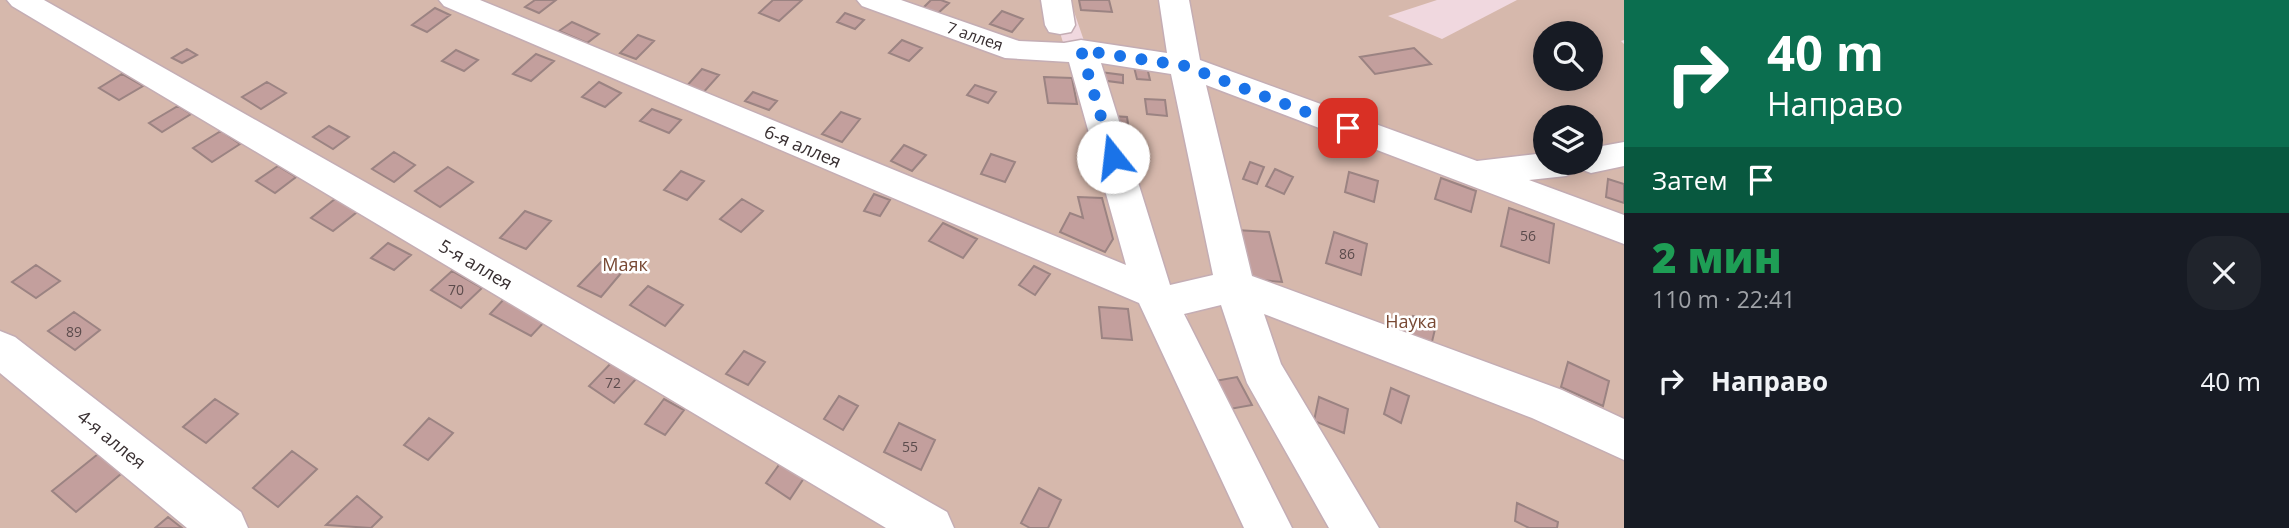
<!DOCTYPE html>
<html lang="ru">
<meta charset="utf-8">
<style>
:root{--surface:#171b24;--page:#20242c;--text:#f1f3f6;--muted:#9ea1a6}
body{margin:0;font-family:"Open Sans",sans-serif;background:var(--page);color:var(--text);height:100vh;display:flex;flex-direction:column;font-size:26px;white-space:nowrap}
*{box-sizing:border-box;margin:0}
p{font-size:23px;color:var(--muted)}
.icon{flex:none;width:38px;height:38px;fill:none;stroke:currentColor;stroke-width:2;stroke-linecap:round;stroke-linejoin:round}
.map{position:relative;flex:1;overflow:hidden}
.panel{display:flex;flex-direction:column;background:var(--surface);width:665px}
.panel>*{flex:none}
.top-card{background:#0b6e4f;color:#fff;overflow:hidden}
.tools{position:absolute;left:1533px;top:21px;display:grid;gap:14px}
.tools a{display:grid;place-items:center;width:70px;height:70px;border-radius:50%;background:var(--surface);box-shadow:0 4px 18px #0003;font-size:35px}
.pin{position:absolute;display:grid;place-items:center;width:60px;height:60px;color:#fff;margin:-30px;border-radius:14px;box-shadow:0 4px 10px #0006}
.me{position:absolute;width:77px;margin:-38px;rotate:344deg;stroke-linejoin:round;filter:drop-shadow(0 0 5px #0008)}
.turn{display:flex;align-items:center;gap:24px;height:147px;padding:0 28px;font-size:32px}
.turn .icon{width:91px;height:91px;stroke-width:2.5}
.turn b{display:block;font-size:49px;line-height:60px}
.then{display:flex;align-items:center;height:66px;padding:0 28px;background:#0003;gap:14px;font-size:26px}
.round{display:grid;place-items:center;flex:none;width:74px;height:74px;border-radius:28px;background:var(--page)}
.overview{display:flex;align-items:center;justify-content:space-between;height:119px;padding:0 28px}
h1{font-size:42px;font-weight:800;line-height:52px;color:#1e9e55}
ul{padding:0;list-style:none}
li{display:flex;align-items:center;gap:21px;height:98px;padding:0 28px}
li div{flex:1}
li b{display:block;font-size:26px}
li em{font-style:normal}
main{display:flex;flex:1;min-height:0}
.map>svg:first-child{display:block}
</style>
<main>
<div class="map">
<svg width="1624" height="528" viewBox="0 0 1624 528">
<rect width="100%" height="100%" fill="#f0d8df"/>
<path fill="#d6b8ac" fill-rule="evenodd" d="M 0,0 L 1050,0 L 1138,287 L 1250,528 L 0,528 Z
M 1070,0 L 1437,0 L 1388,16 L 1442,39 L 1517,0 L 1624,0 L 1624,40 L 1621,41 L 1624,44 L 1624,528 L 1282,528 L 1191,345 L 1187,315 L 1173,300 ZM 1545,33 L 1591,33 L 1591,79 L 1545,79 ZM 1545,117 L 1591,117 L 1591,163 L 1545,163 Z"/>
<path fill="#c39f9d" stroke="#9b8382" stroke-width="2" d="M 535,0 L 556,0 L 539,13 L 525,7 Z
M 773,0 L 802,0 L 779,21 L 759,13 Z
M 931,0 L 941,0 L 949,3 L 937,14 L 923,8 Z
M 1079,0 L 1109,0 L 1112,12 L 1081,10 Z
M 435,8 L 450,15 L 427,32 L 412,25 Z
M 1002,11 L 1023,19 L 1012,32 L 990,24 Z
M 845,13 L 864,20 L 855,29 L 837,22 Z
M 572,22 L 599,34 L 587,43 L 559,31 Z
M 638,35 L 654,41 L 636,59 L 620,53 Z
M 902,40 L 922,48 L 909,61 L 889,53 Z
M 1414,48 L 1431,64 L 1375,74 L 1360,57 Z
M 187,49 L 197,55 L 182,63 L 172,58 Z
M 456,50 L 478,60 L 464,71 L 442,61 Z
M 536,54 L 554,61 L 531,81 L 513,74 Z
M 1134,67 L 1147,67 L 1150,80 L 1137,79 Z
M 702,69 L 719,75 L 701,95 L 684,89 Z
M 1100,72 L 1123,75 L 1123,83 L 1100,80 Z
M 122,74 L 143,86 L 119,100 L 99,88 Z
M 1044,77 L 1072,78 L 1077,104 L 1048,103 Z
M 267,82 L 286,93 L 261,109 L 242,97 Z
M 599,82 L 621,93 L 605,107 L 582,97 Z
M 975,85 L 996,92 L 988,103 L 967,95 Z
M 753,92 L 777,101 L 769,110 L 745,101 Z
M 1145,99 L 1165,100 L 1167,116 L 1147,114 Z
M 178,106 L 191,114 L 162,132 L 149,123 Z
M 652,109 L 681,120 L 669,133 L 640,121 Z
M 841,112 L 860,119 L 842,142 L 822,134 Z
M 1113,116 L 1127,117 L 1130,137 L 1116,136 Z
M 329,126 L 349,137 L 333,149 L 313,137 Z
M 221,131 L 240,144 L 212,162 L 193,148 Z
M 904,145 L 926,155 L 912,171 L 891,161 Z
M 394,152 L 415,165 L 394,182 L 372,169 Z
M 991,154 L 1015,162 L 1005,182 L 981,174 Z
M 1250,162 L 1264,167 L 1257,184 L 1243,179 Z
M 278,166 L 296,177 L 275,193 L 256,181 Z
M 448,167 L 473,182 L 440,207 L 415,191 Z
M 1275,169 L 1293,177 L 1284,194 L 1266,186 Z
M 681,171 L 704,181 L 687,200 L 664,190 Z
M 1349,172 L 1378,181 L 1374,202 L 1345,192 Z
M 1441,178 L 1476,191 L 1471,212 L 1435,199 Z
M 1608,179 L 1624,184 L 1624,203 L 1606,197 Z
M 874,194 L 890,200 L 880,216 L 864,211 Z
M 1078,197 L 1102,198 L 1113,239 L 1105,252 L 1060,232 L 1070,213 L 1083,218 Z
M 335,199 L 357,212 L 333,231 L 311,218 Z
M 742,199 L 763,211 L 741,232 L 720,219 Z
M 1509,208 L 1554,224 L 1549,263 L 1501,246 Z
M 525,211 L 551,221 L 526,249 L 500,238 Z
M 943,223 L 977,239 L 963,258 L 929,241 Z
M 1236,230 L 1269,232 L 1282,282 L 1249,279 Z
M 1334,232 L 1367,244 L 1361,275 L 1326,263 Z
M 388,243 L 411,255 L 394,270 L 371,258 Z
M 601,262 L 622,272 L 601,297 L 578,286 Z
M 36,265 L 60,281 L 36,298 L 12,282 Z
M 1034,266 L 1050,274 L 1035,295 L 1019,285 Z
M 452,271 L 482,288 L 461,308 L 431,290 Z
M 648,286 L 683,305 L 665,326 L 630,305 Z
M 505,298 L 546,320 L 531,336 L 490,314 Z
M 1099,307 L 1128,309 L 1132,340 L 1102,338 Z
M 74,312 L 100,330 L 75,350 L 48,331 Z
M 1413,316 L 1436,325 L 1430,350 L 1406,340 Z
M 744,351 L 765,362 L 748,385 L 726,374 Z
M 612,362 L 637,378 L 614,403 L 589,386 Z
M 1568,362 L 1609,381 L 1603,406 L 1561,387 Z
M 1237,377 L 1252,405 L 1230,409 L 1215,381 Z
M 1391,388 L 1409,396 L 1401,423 L 1384,414 Z
M 839,396 L 858,406 L 843,430 L 824,419 Z
M 1319,397 L 1348,409 L 1344,433 L 1314,421 Z
M 215,399 L 238,414 L 206,443 L 183,427 Z
M 664,399 L 684,410 L 665,435 L 645,424 Z
M 429,418 L 453,433 L 428,460 L 404,445 Z
M 899,423 L 935,440 L 921,470 L 884,452 Z
M 292,451 L 317,469 L 278,507 L 253,488 Z
M 98,454 L 122,473 L 76,512 L 52,491 Z
M 786,455 L 810,469 L 790,499 L 766,483 Z
M 1039,488 L 1061,500 L 1048,528 L 1030,528 L 1021,523 Z
M 357,496 L 382,517 L 371,528 L 326,525 Z
M 1517,503 L 1558,522 L 1557,528 L 1529,528 L 1515,521 Z
M 168,517 L 182,528 L 155,528 Z"/>
<g fill="none" stroke-linecap="round" stroke-linejoin="round">
<g stroke="#c4adb4" stroke-width="3">
<path id="minor" d="M 7,0 L 44,0 L 947,512 L 954,528 L 886,528 L 12,6 Z
M 439,0 L 480,0 L 1126,265 L 1069,62 L 1005,58 L 862,6 L 857,0 L 901,0 L 1019,41 L 1064,43 L 1081,40 L 1167,53 L 1159,0 L 1189,0 L 1200,60 L 1477,161 L 1545,153 L 1545,163 L 1591,163 L 1591,148 L 1624,142 L 1624,166 L 1591,173 L 1580,169 L 1566,176 L 1529,180 L 1624,215 L 1624,244 L 1206,85 L 1252,276 L 1562,390 L 1624,419 L 1624,460 L 1532,418 L 1264,314 L 1281,364 L 1379,528 L 1329,528 L 1247,383 L 1221,305 L 1184,314 L 1292,528 L 1244,528 L 1139,303 L 444,6 ZM 1101,63 L 1171,74 L 1213,275 L 1170,285 Z
M 1041,0 L 1071,0 L 1075,25 L 1071,32 L 1060,34 L 1049,32 L 1045,25 Z
M 0,331 L 15,337 L 241,512 L 248,528 L 187,528 L 0,373 Z"/>
</g>
<use href="#minor" fill="#fff" fill-rule="evenodd"/>
</g>
<g fill="none" stroke-linecap="round" stroke-linejoin="round">
<path stroke="#1a73e8" stroke-width="12" stroke-dasharray="0 21.6" d="M 1113,157 L 1081,50 L 1185,66 L 1348,128"/>
</g>
<g text-anchor="middle" dominant-baseline="central" stroke-width="5" stroke-linejoin="round" paint-order="stroke">
<g font-size="14" fill="#5b4b4c">
<text x="1528" y="235">56</text>
<text x="1347" y="253">86</text>
<text x="456" y="289">70</text>
<text x="74" y="331">89</text>
<text x="613" y="382">72</text>
<text x="910" y="446">55</text>
</g>
<g font-size="16" fill="#382f31" stroke="#fff">
<text transform="translate(975 36) rotate(19)">7 аллея</text>
</g>
<g font-size="18" fill="#382f31" stroke="#fff">
<text transform="translate(803 146) rotate(23)">6-я аллея</text>
<text transform="translate(476 264) rotate(30)">5-я аллея</text>
<text transform="translate(112 439) rotate(39)">4-я аллея</text>
</g>
<g font-size="18" fill="#784934" stroke="#fff">
<text x="625" y="264">Маяк</text>
<text x="1411" y="321">Наука</text>
</g>
</g>
</svg>
<div class="tools">
<a><svg class="icon" aria-label="search" viewBox="0 0 24 24"><circle cx="10" cy="10" r="6"/><path d="M15 15l6 6"/></svg></a>
<a><svg class="icon" aria-label="layers" viewBox="0 0 24 24"><path d="M12 4l9 5-9 5-9-5zM3 14l9 5 9-5"/></svg></a>
</div>
<div class="pin" style="left:1348px;top:128px;background:#d93025"><svg class="icon" aria-label="arrive" viewBox="0 0 24 24"><path d="M6 21V4h12l-3 4 3 4H6"/></svg></div>
<svg class="me" style="left:1113px;top:157px" viewBox="-20 -20 40 40"><circle r="19" fill="#fff"/><path d="M0-13L10 11 0 6-10 11z" fill="#1a73e8"/></svg>
</div>
<section class="panel">
<div class="top-card">
<div class="turn"><svg class="icon" aria-label="right" viewBox="0 0 24 24"><path d="M7 20v-9h11M14 6l5 5-5 5"/></svg><div><b>40 m</b>Направо</div></div>
<div class="then">Затем<svg class="icon" aria-label="arrive" viewBox="0 0 24 24"><path d="M6 21V4h12l-3 4 3 4H6"/></svg></div>
</div>
<div class="overview"><div><h1>2 мин</h1><p>110 m · 22:41</p></div><a class="round"><svg class="icon" aria-label="close" viewBox="0 0 24 24"><path d="M6 6l12 12M18 6L6 18"/></svg></a></div>
<ul>
<li><svg class="icon" aria-label="right" viewBox="0 0 24 24"><path d="M7 20v-9h11M14 6l5 5-5 5"/></svg><div><b>Направо</b></div><em>40 m</em></li>
</ul>
</section>
</main>
